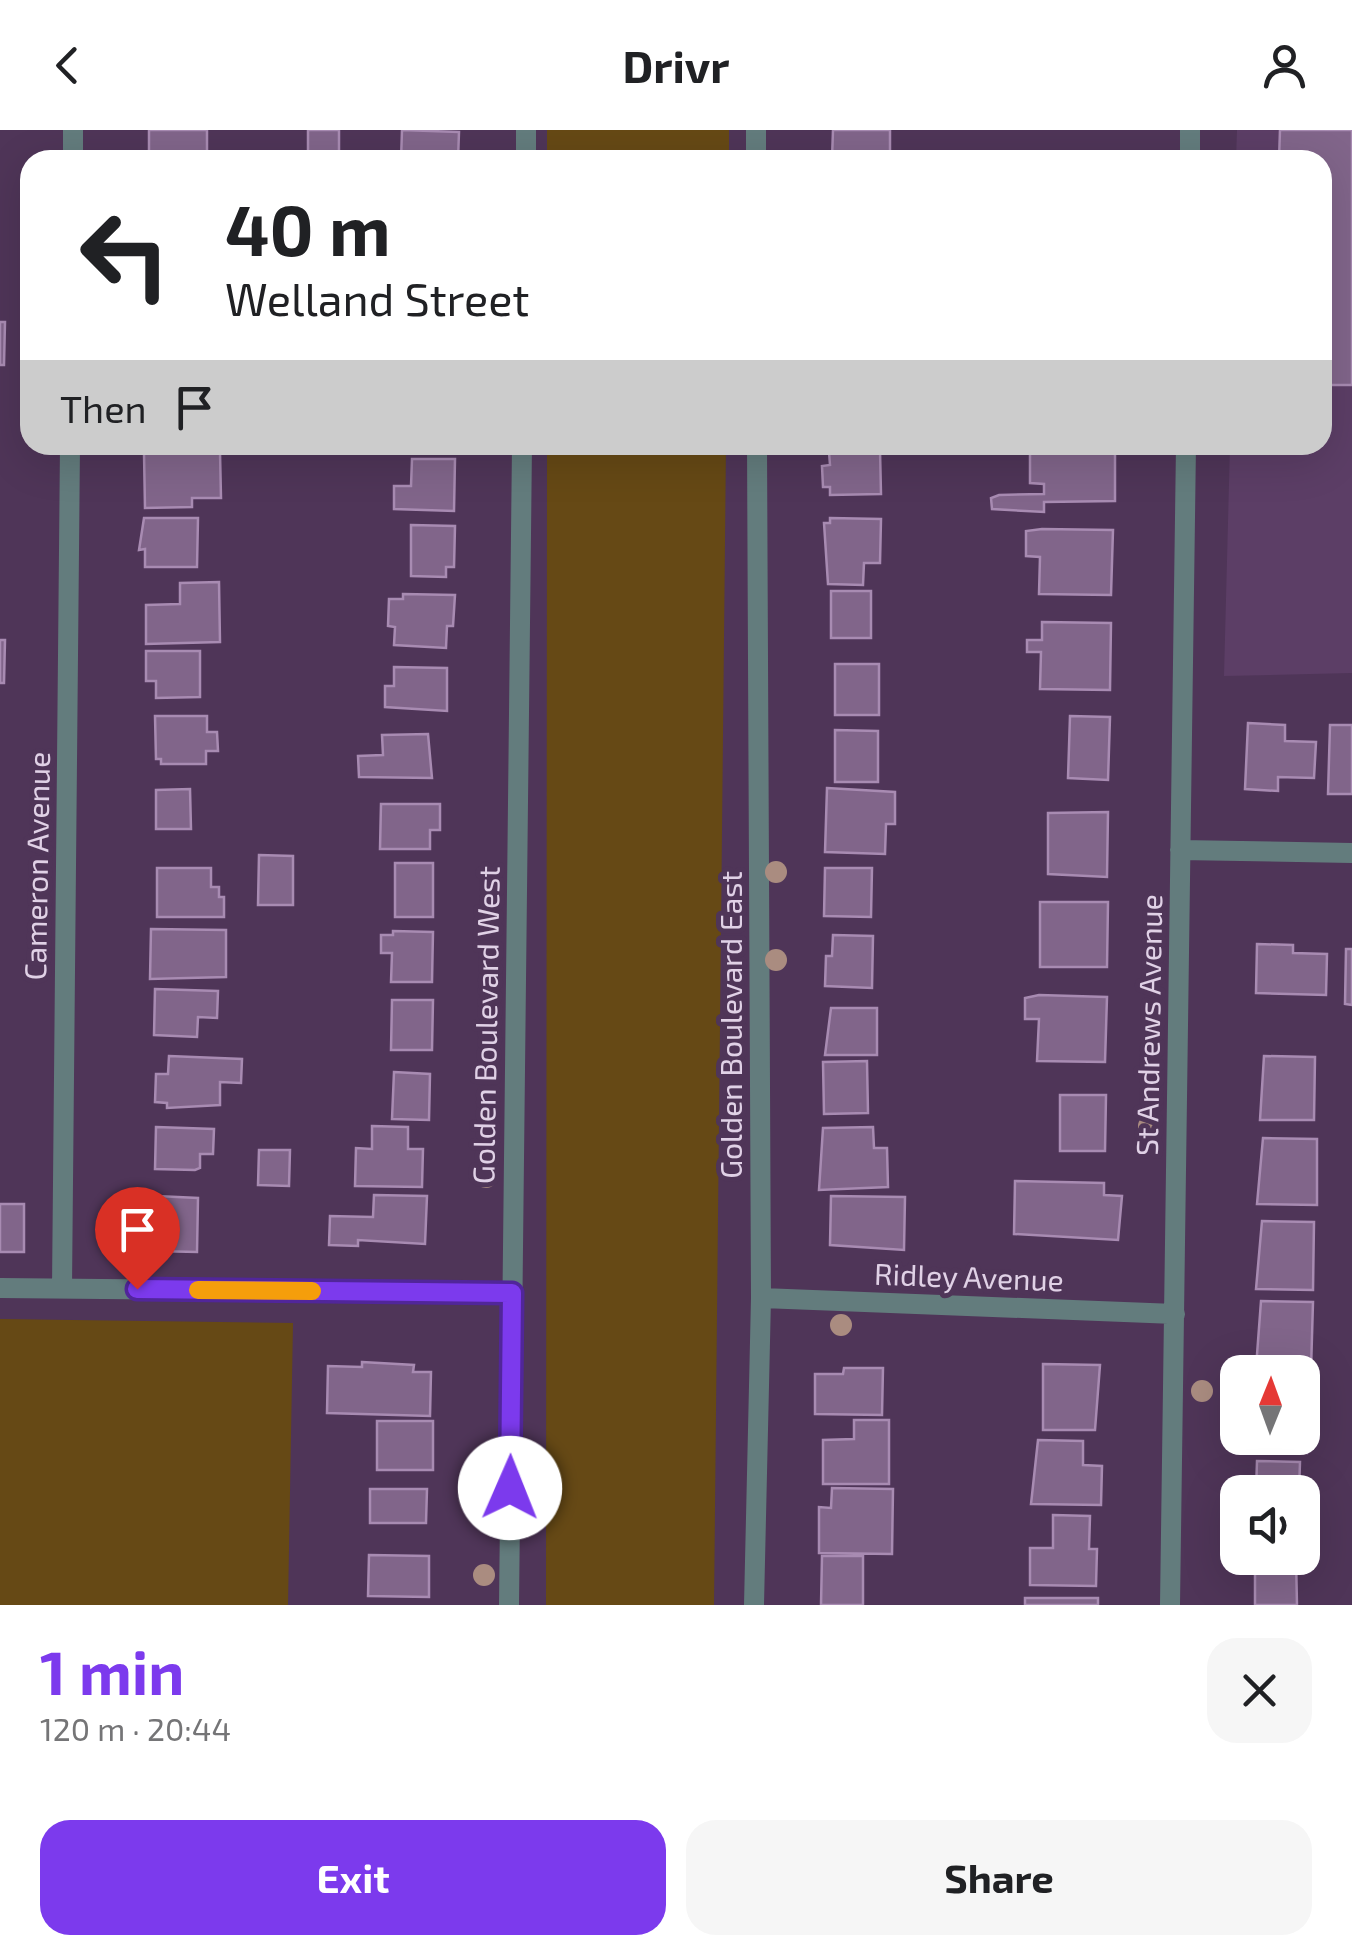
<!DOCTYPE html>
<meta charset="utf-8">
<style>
:root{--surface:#fff;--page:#f6f6f6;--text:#202124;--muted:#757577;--accent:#7c3aed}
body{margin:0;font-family:"Exo 2",sans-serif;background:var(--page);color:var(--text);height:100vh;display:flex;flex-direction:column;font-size:38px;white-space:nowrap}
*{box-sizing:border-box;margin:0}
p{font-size:32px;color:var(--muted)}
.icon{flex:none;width:55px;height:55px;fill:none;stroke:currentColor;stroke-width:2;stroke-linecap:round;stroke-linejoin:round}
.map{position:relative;height:1475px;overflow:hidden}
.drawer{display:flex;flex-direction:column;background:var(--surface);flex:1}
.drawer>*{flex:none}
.hud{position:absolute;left:20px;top:20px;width:1312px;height:305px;border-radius:30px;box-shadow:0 10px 40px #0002;background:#fff;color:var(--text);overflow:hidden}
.needle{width:65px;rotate:1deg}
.fabs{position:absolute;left:1220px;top:1225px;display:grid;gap:20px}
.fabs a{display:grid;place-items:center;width:100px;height:100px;border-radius:20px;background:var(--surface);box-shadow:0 10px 40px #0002;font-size:50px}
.pin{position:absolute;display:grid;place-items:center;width:85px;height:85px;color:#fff;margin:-102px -42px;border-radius:50% 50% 50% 0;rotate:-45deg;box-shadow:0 0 10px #0007}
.pin .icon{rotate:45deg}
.me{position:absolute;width:110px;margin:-55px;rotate:1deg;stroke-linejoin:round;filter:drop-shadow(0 0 8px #0008)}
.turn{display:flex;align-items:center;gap:35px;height:210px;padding:0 40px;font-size:45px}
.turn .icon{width:130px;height:130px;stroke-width:2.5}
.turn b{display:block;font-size:70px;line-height:85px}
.then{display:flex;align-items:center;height:95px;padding:0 40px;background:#0003;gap:20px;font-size:38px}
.round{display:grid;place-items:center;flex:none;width:105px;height:105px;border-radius:30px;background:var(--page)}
.head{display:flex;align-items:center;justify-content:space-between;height:170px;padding:0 40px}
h1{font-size:60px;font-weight:700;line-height:75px;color:var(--accent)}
.action{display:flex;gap:20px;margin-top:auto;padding:20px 40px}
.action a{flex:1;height:115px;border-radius:30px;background:var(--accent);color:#fff;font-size:40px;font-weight:700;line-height:115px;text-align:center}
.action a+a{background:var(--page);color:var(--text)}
header{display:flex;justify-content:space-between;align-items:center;height:130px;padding:0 40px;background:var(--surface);font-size:45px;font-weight:700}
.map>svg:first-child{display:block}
</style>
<header><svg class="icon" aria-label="back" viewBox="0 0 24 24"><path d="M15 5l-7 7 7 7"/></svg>Drivr<svg class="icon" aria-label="person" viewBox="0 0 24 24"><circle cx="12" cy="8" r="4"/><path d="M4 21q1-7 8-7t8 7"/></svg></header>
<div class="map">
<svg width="1352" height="1475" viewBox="0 0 1352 1475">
<rect width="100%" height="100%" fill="#4f3558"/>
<path fill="#5c3e66" d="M 1237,0 L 1352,0 L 1352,543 L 1224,546 L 1230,315 L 1322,315 L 1322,30 L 1236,30 Z"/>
<path fill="#664915" d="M 547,0 L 729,0 L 729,30 L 547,30 Z
M 547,315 L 726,315 L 714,1475 L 546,1475 Z
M 0,1189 L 293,1193 L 288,1475 L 0,1475 Z"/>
<path fill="#81658a" stroke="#a88bb2" stroke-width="2.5" d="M 149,0 L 207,0 L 207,30 L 149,30 Z
M 308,0 L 339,0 L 339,30 L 308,30 Z
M 402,0 L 459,2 L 458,30 L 401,30 Z
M 833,0 L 890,0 L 890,29 L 832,29 Z
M 1280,0 L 1352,0 L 1352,255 L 1322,255 L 1322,30 L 1279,30 Z
M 0,192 L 5,192 L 4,235 L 0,235 Z
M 1045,315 L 1115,315 L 1115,371 L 1044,372 L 1044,382 L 992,379 L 991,368 L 999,365 L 1044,364 L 1044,354 L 1030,353 L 1030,320 L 1045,320 Z
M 880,320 L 881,364 L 830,365 L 830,357 L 823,357 L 822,336 L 830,335 L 829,322 Z
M 220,322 L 221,368 L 192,368 L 192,377 L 145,378 L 144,323 Z
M 412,329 L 455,329 L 454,381 L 394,379 L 394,356 L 411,356 Z
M 144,388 L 198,388 L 197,437 L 145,437 L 145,419 L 139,420 Z
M 830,388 L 881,389 L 880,433 L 864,433 L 863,455 L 828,454 L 824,393 L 830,393 Z
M 411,395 L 455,396 L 454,437 L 446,437 L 446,447 L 411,446 Z
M 1042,399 L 1113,400 L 1111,465 L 1039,464 L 1040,427 L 1026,426 L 1026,401 Z
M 219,452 L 220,512 L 146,514 L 146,475 L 180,474 L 180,453 Z
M 831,461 L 871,461 L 871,508 L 831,508 Z
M 403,464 L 455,465 L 453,496 L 447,496 L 446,518 L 394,515 L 395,497 L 388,496 L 389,469 L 403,469 Z
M 1042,492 L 1111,493 L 1110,560 L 1040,559 L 1041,522 L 1027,522 L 1027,510 L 1042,510 Z
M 0,510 L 5,510 L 4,553 L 0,553 Z
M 146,521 L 200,521 L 200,567 L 156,568 L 156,551 L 146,551 Z
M 835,534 L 879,534 L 879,585 L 835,585 Z
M 394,537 L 447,538 L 447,581 L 385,577 L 385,556 L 394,556 Z
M 155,586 L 207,586 L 207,602 L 217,602 L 218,621 L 206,621 L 206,634 L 161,634 L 161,629 L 156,629 Z
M 1070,586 L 1110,587 L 1108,650 L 1068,648 Z
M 1248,593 L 1285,595 L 1285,611 L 1316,612 L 1314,648 L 1278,647 L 1278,661 L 1245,659 Z
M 1330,595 L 1352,595 L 1352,664 L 1328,664 Z
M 835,600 L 878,601 L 878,652 L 835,652 Z
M 428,604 L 432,648 L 359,647 L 358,626 L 383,625 L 382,605 Z
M 827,658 L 895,662 L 895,694 L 886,694 L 885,724 L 825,722 Z
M 190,659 L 191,699 L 156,699 L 156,660 Z
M 381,674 L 440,674 L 440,700 L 430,700 L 430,719 L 380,719 Z
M 1108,682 L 1107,747 L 1048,744 L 1048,683 Z
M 259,725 L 293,726 L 293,775 L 258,775 Z
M 395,733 L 433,733 L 433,787 L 395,787 Z
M 157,738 L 211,738 L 211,757 L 219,757 L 219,767 L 224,767 L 224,787 L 157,787 Z
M 825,738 L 872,738 L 871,787 L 824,786 Z
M 1040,772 L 1108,772 L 1107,837 L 1040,837 Z
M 151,799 L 226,800 L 226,847 L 150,849 Z
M 393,801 L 433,802 L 432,852 L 391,852 L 392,823 L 381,823 L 381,805 L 393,805 Z
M 833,805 L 873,806 L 872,858 L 825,856 L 826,826 L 832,826 Z
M 1257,814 L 1293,815 L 1293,823 L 1327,824 L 1326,865 L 1256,863 Z
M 1346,819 L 1352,819 L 1352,875 L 1345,874 Z
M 155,859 L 218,861 L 217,888 L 198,887 L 197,907 L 154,905 Z
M 1039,865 L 1107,867 L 1105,932 L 1037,931 L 1039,889 L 1025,889 L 1025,868 Z
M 392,870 L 433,870 L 432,920 L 391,920 Z
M 831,878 L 877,878 L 877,925 L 825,925 Z
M 169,926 L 242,929 L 241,953 L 220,952 L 220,975 L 167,978 L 167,973 L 155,972 L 156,944 L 168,944 Z
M 1264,926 L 1315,927 L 1314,990 L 1260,990 Z
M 867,931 L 868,983 L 824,984 L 823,932 Z
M 394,942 L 430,944 L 429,990 L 392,989 Z
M 1060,965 L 1106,965 L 1105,1021 L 1060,1021 Z
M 372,996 L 408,997 L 408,1019 L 423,1019 L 422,1057 L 355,1056 L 356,1018 L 372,1019 Z
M 156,997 L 214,999 L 213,1024 L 200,1024 L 200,1038 L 195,1040 L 155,1039 Z
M 873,997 L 874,1018 L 887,1018 L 888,1057 L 819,1060 L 823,998 Z
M 1263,1008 L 1317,1009 L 1317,1075 L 1257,1074 Z
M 259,1020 L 290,1020 L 289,1056 L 258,1055 Z
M 1015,1051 L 1104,1053 L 1104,1065 L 1122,1066 L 1118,1110 L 1014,1104 Z
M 374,1065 L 427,1066 L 425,1114 L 358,1110 L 358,1116 L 329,1115 L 330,1086 L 373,1087 Z
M 156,1066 L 198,1068 L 197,1122 L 154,1121 Z
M 831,1066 L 905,1067 L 904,1120 L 830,1115 Z
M 0,1074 L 24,1074 L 24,1122 L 0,1122 Z
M 1262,1091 L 1314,1092 L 1313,1160 L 1256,1159 Z
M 1261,1171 L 1313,1172 L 1311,1240 L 1256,1238 Z
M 362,1232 L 414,1235 L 413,1242 L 431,1242 L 430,1286 L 327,1283 L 328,1236 L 362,1237 Z
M 1043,1234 L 1100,1235 L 1095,1300 L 1043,1300 Z
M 844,1238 L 883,1238 L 882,1285 L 815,1284 L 815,1244 L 843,1244 Z
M 1302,1251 L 1308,1251 L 1307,1323 L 1253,1322 L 1254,1308 L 1302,1308 Z
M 854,1290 L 889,1290 L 889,1354 L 823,1354 L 823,1310 L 854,1309 Z
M 377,1291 L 433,1291 L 433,1340 L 377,1340 Z
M 1038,1310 L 1083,1311 L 1083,1335 L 1102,1336 L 1101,1375 L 1031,1374 Z
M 1257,1331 L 1300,1332 L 1299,1362 L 1256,1362 Z
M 832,1358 L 893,1359 L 892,1424 L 819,1423 L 819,1377 L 831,1378 Z
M 370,1359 L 427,1359 L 426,1393 L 370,1393 Z
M 1053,1385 L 1090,1386 L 1089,1419 L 1097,1419 L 1096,1456 L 1030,1455 L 1030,1418 L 1053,1418 Z
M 369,1425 L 429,1426 L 429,1467 L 368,1466 Z
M 822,1426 L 863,1426 L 863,1475 L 821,1475 Z
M 1255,1428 L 1296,1428 L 1297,1475 L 1255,1475 Z
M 1025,1468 L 1098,1468 L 1098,1475 L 1025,1475 Z"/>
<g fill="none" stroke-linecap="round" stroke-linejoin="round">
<path stroke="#637c7d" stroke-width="20" d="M 756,0 L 756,30
M 73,30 L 73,0
M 526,30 L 526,0
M 1190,30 L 1190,0
M 1180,720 L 1352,723
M 0,1158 L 512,1163
M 62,1158 L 70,315
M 761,1168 L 1175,1184
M 509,1475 L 522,315
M 754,1475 L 761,1168 L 757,315
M 1170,1475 L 1186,315"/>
</g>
<g fill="#aa8c80">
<circle cx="776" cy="742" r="11"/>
<circle cx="776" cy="830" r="11"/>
<circle cx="1149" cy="996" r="11"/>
<circle cx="486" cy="1047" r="11"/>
<circle cx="841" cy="1195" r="11"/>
<circle cx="1202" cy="1261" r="11"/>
<circle cx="484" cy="1445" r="11"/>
</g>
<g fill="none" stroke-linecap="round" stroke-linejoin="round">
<g stroke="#51269a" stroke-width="25">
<path id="route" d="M 137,1159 L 512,1163 L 510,1358"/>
</g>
<use href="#route" stroke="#7c3aed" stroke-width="18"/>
<path stroke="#f59e0b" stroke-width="18" d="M 198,1160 L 312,1161"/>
</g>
<g text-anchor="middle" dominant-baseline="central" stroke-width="10" stroke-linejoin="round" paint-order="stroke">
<g font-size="30" fill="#e0d1e6" stroke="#4f3558">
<text transform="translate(36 736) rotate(-89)">Cameron Avenue</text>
<text transform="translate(485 895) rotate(-89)">Golden Boulevard West</text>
<text transform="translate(730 895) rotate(-90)">Golden Boulevard East</text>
<text transform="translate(1148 895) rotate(-89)">St Andrews Avenue</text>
<text transform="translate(969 1146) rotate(2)">Ridley Avenue</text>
</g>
</g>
</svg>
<div class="fabs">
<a><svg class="needle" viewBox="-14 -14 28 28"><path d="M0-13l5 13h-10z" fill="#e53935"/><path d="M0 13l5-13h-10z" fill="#757577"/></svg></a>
<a><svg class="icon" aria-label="sound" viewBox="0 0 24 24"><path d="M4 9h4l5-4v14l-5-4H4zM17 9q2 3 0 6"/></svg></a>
</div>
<div class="pin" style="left:137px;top:1159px;background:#d93025"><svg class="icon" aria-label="arrive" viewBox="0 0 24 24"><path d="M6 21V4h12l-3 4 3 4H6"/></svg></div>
<svg class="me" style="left:510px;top:1358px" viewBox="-20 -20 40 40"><circle r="19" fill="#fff"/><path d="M0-13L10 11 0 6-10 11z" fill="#7c3aed"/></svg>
<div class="hud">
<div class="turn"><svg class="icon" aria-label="left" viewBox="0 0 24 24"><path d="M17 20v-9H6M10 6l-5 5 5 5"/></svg><div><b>40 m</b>Welland Street</div></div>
<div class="then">Then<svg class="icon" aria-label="arrive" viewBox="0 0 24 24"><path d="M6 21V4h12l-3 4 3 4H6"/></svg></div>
</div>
</div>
<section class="drawer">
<div class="head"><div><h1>1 min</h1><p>120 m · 20:44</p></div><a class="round"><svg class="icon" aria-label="close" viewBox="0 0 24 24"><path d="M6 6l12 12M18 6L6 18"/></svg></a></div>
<div class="action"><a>Exit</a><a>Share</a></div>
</section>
